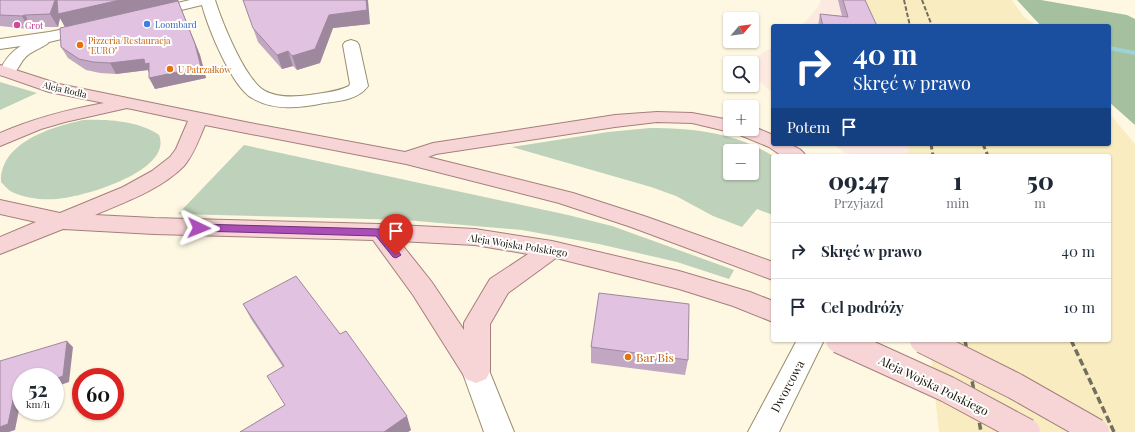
<!DOCTYPE html>
<html lang="pl">
<meta charset="utf-8">
<style>
:root{--surface:#fff;--page:#f2f2f3;--text:#1f2937;--muted:#747a83;--line:#e0e1e3}
body{margin:0;font-family:"Playfair Display",serif;background:var(--page);color:var(--text);height:100vh;display:flex;flex-direction:column;font-size:15px;white-space:nowrap}
*{box-sizing:border-box;margin:0}
p{font-size:13px;color:var(--muted)}
.icon{flex:none;width:22px;height:22px;fill:none;stroke:currentColor;stroke-width:2;stroke-linecap:round;stroke-linejoin:round}
.map{position:relative;flex:1;overflow:hidden}
.details{position:absolute;left:771px;top:154px;width:340px;height:188px;display:flex;flex-direction:column;background:var(--surface);border-radius:4px;box-shadow:0 1px 3px #0004}
.details>*{flex:none}
.banner{position:absolute;left:771px;top:24px;width:340px;height:122px;border-radius:4px;box-shadow:0 1px 3px #0004;background:#1a4fa0;color:#fff;overflow:hidden}
.needle{width:26px;rotate:62deg}
.tools{position:absolute;left:723px;top:12px;display:grid;gap:8px}
.tools a{display:grid;place-items:center;width:36px;height:36px;border-radius:4px;background:var(--surface);box-shadow:0 1px 3px #0004;font-size:20px}
.speed{position:absolute;left:12px;top:368px;display:flex;gap:8px;font-size:20px;font-weight:700;text-align:center}
.speed>*{display:grid;place-content:center;width:52px;height:52px;border-radius:50%;background:var(--surface);box-shadow:0 1px 3px #0004;line-height:1}
.speed small{font-size:10px;font-weight:400}
.speed .limit{border:6px solid #d22;background:#fff;color:#111}
.pin{position:absolute;display:grid;place-items:center;width:34px;height:34px;color:#fff;margin:-41px -17px;border-radius:50% 50% 50% 0;rotate:-45deg;box-shadow:0 0 4px #0007}
.pin .icon{rotate:45deg}
.me{position:absolute;width:44px;margin:-22px;rotate:92deg;stroke-linejoin:round;filter:drop-shadow(0 0 3px #0008)}
.turn{display:flex;align-items:center;gap:14px;height:84px;padding:0 16px;font-size:18px}
.turn .icon{width:52px;height:52px;stroke-width:2.5}
.turn b{display:block;font-size:28px;line-height:34px}
.then{display:flex;align-items:center;height:38px;padding:0 16px;background:#0003;gap:8px;font-size:15px}
.eta{display:flex;justify-content:space-evenly;align-items:center;height:68px;text-align:center}
.eta b{font-size:24px;font-weight:800;line-height:28px}
ul{padding:0;list-style:none}
li{display:flex;align-items:center;gap:12px;height:56px;padding:0 16px;border-top:1px solid var(--line)}
li div{flex:1}
li b{display:block;font-size:15px}
li em{font-style:normal}
.map>svg:first-child{display:block}
</style>
<div class="map">
<svg width="1135" height="432" viewBox="0 0 1135 432">
<rect width="100%" height="100%" fill="#fef8e2"/>
<path fill="#fce9e0" d="M 821,0 L 863,0 L 872,26 L 801,26 L 818,7 Z
M 773,47 L 773,93 L 752,75 L 752,63 L 738,63 L 758,56 Z
M 833,144 L 916,144 L 917,156 L 873,156 L 845,153 Z"/>
<path fill="#f8ecc0" d="M 858,0 L 1012,0 L 1024,17 L 1033,23 L 1034,26 L 868,26 Z
M 1109,113 L 1135,144 L 1135,432 L 939,432 L 929,340 L 1109,340 L 1109,156 L 909,156 L 908,144 L 1109,144 Z"/>
<path fill="#bed1ba" fill-rule="evenodd" d="M 0,82 L 37,93 L 0,110 Z
M 83,120 C 107,119 139,121 159,135 C 173,170 88,195 64,198 C 48,201 27,199 12,192 C 8,190 5,186 1,182 C 0,142 52,127 83,120 Z
M 650,128 C 693,128 737,133 773,156 L 773,215 L 757,209 L 742,227 L 713,216 L 676,196 L 651,187 L 512,147 L 608,132 ZM 730,151 L 752,151 L 752,173 L 730,173 Z
M 244,145 L 568,215 L 612,226 L 734,270 L 729,279 L 677,262 L 599,244 L 522,230 L 405,220 L 178,214 Z"/>
<path fill="#a4c09f" d="M 1017,0 L 1041,0 L 1127,15 L 1135,19 L 1135,125 L 1109,102 L 1109,26 L 1041,26 Z"/>
<g fill="none" stroke-linecap="round" stroke-linejoin="round">
<path fill="#9dd3d4" fill-rule="evenodd" d="M 1109,46 L 1135,51 L 1135,55 L 1109,50 Z"/>
<g stroke="#998f6e" stroke-width="2">
<path id="minor" d="M 190,0 L 215,0 C 222,22 245,80 265,91 C 278,98 295,97 310,95 C 323,93 337,92 349,86 L 350,84 L 343,45 L 345,42 L 351,40 L 357,42 L 359,45 L 368,86 C 358,100 339,101 324,103 C 300,108 274,111 252,98 C 232,87 208,28 202,5 L 152,17 L 147,16 L 145,13 L 147,10 Z
M 90,24 L 95,25 L 97,28 L 95,31 L 49,42 L 47,44 C 41,48 33,51 28,55 C 17,63 18,81 0,75 C 0,64 12,51 21,46 L 0,49 L 0,39 L 49,32 Z
M 797,340 L 824,340 L 779,432 L 748,432 Z
M 476,359 L 486,363 L 514,432 L 484,432 L 462,371 L 466,363 Z"/>
</g>
<g stroke="#a57f7c" stroke-width="2">
<path id="major" d="M 0,65 L 59,84 L 250,123 L 405,152 L 433,143 L 615,115 L 657,112 L 692,113 L 730,120 L 730,129 L 752,129 L 752,126 L 773,135 L 773,144 C 786,144 798,144 806,156 L 782,156 L 769,147 L 735,133 L 734,131 L 730,132 L 692,123 L 657,122 L 615,127 L 436,154 L 428,157 L 573,193 L 647,217 L 773,262 L 773,280 L 631,227 L 559,203 L 406,164 L 205,125 C 199,139 194,154 184,166 C 160,190 125,202 95,215 L 154,218 L 379,224 L 475,229 L 552,241 L 679,271 L 750,292 L 773,301 L 773,322 L 733,306 L 679,289 L 556,258 L 508,293 L 490,324 L 490,371 L 486,379 L 476,383 L 466,379 L 413,295 L 373,240 L 154,234 L 63,229 L 0,254 L 0,237 L 36,222 L 0,214 L 0,200 L 60,213 L 123,187 L 152,171 L 170,157 L 176,149 L 188,121 L 127,108 L 65,122 L 41,129 L 0,146 L 0,133 C 35,118 66,110 104,103 L 49,92 L 0,75 ZM 399,241 L 475,245 L 528,254 L 490,279 L 468,316 L 464,323 L 464,330 L 431,281 Z"/>
</g>
<use href="#minor" fill="#fff" fill-rule="evenodd"/>
<use href="#major" fill="#f7d4d6" fill-rule="evenodd"/>
<path stroke="#736f5e" stroke-width="2" stroke-dasharray="4.5 2" stroke-linecap="butt" d="M 904,0 L 910,26
M 922,0 L 932,26"/>
<path stroke="#736f5e" stroke-width="3" stroke-dasharray="5.5 3" stroke-linecap="butt" d="M 931,144 L 933,156
M 983,144 L 988,156"/>
<path stroke="#736f5e" stroke-width="3.5" stroke-dasharray="7 3.5" stroke-linecap="butt" d="M 965,340 L 981,432
M 1071,340 L 1114,432"/>
<g stroke="#a57f7c" stroke-width="28" stroke-linecap="butt">
<path id="major-bridge" d="M 839,340 L 947,389 L 1027,432
M 923,340 L 1015,386 L 1096,432"/>
</g>
<use href="#major-bridge" stroke="#f7d4d6" stroke-width="26"/>
</g>
<path fill="#c2a7c2" d="M 0,0 L 179,1 L 178,1 L 200,55 L 206,78 L 155,89 L 148,70 L 116,74 L 100,73 L 86,70 L 68,58 L 61,47 L 65,27 L 60,18 L 58,27 L 32,27 L 29,29 L 0,26 Z
M 243,0 L 370,24 L 333,28 L 320,63 L 297,70 L 293,66 L 282,69 L 258,42 Z
M 838,0 L 865,0 L 877,26 L 818,26 L 820,14 L 842,16 Z
M 243,304 L 411,430 L 408,432 L 240,432 L 285,405 L 283,367 L 251,319 Z
M 591,347 L 688,360 L 685,375 L 591,363 Z"/>
<path fill="#9e889e" d="M 55,0 L 178,0 L 179,1 L 65,27 L 60,18 L 58,27 L 50,14 Z
M 366,0 L 368,0 L 370,24 L 333,28 L 320,63 L 297,70 L 292,56 L 329,15 Z
M 178,1 L 200,55 L 206,78 L 155,89 L 149,78 Z
M 25,15 L 32,27 L 29,29 L 22,16 Z
M 288,51 L 293,66 L 282,69 L 277,55 Z
M 144,59 L 149,63 L 150,75 L 148,70 L 116,74 L 110,63 Z
M 67,341 L 73,347 L 69,382 L 55,387 L 55,379 Z
M 21,389 L 21,400 L 15,430 L 9,432 L 0,432 L 0,427 L 15,391 Z
M 407,416 L 411,430 L 408,432 L 384,432 Z"/>
<path fill="#e2c2e1" stroke="#9e889e" d="M 0,0 L 55,0 L 50,14 L 25,15 L 22,16 L 0,15 Z
M 57,0 L 120,0 L 58,14 Z
M 243,0 L 366,0 L 367,10 L 329,15 L 315,49 L 292,56 L 288,51 L 277,55 L 253,28 Z
M 843,0 L 865,0 L 877,26 L 823,26 L 820,14 L 848,17 Z
M 178,1 L 195,44 L 201,67 L 149,78 L 149,63 L 145,64 L 144,59 L 110,63 L 93,62 L 79,59 L 61,47 L 60,28 Z
M 296,276 L 340,334 L 346,331 L 407,416 L 384,432 L 240,432 L 285,405 L 267,376 L 284,366 L 243,304 Z
M 599,293 L 689,304 L 688,360 L 591,347 Z
M 67,341 L 63,376 L 55,379 L 55,377 L 21,377 L 21,389 L 15,391 L 8,424 L 0,427 L 0,361 Z"/>
<path fill="#ab4eb7" stroke="#6f3377" d="M 199,224 L 379,229 L 382,230 L 401,255 L 396,258 L 393,257 L 376,236 L 199,231 L 195,228 Z"/>
<circle fill="#3f7fe0" stroke="#fff" stroke-width="1.5" cx="147" cy="24" r="4"/>
<circle fill="#d1479c" stroke="#fff" stroke-width="1.5" cx="17" cy="25" r="4"/>
<g fill="#e8710a" stroke="#fff" stroke-width="1.5">
<circle cx="80" cy="45" r="4"/>
<circle cx="170" cy="69" r="4"/>
<circle cx="628" cy="357" r="4"/>
</g>
<g text-anchor="middle" dominant-baseline="central" stroke-width="4" stroke-linejoin="round" paint-order="stroke">
<g font-size="9" fill="#366cbe" stroke="#fff" text-anchor="start">
<text x="155" y="24">Loombard</text>
</g>
<g font-size="9" fill="#b23c85" stroke="#fff" text-anchor="start">
<text x="25" y="25">Grot</text>
</g>
<g font-size="9" fill="#c56008" stroke="#fff" text-anchor="start">
<text x="88" y="40">Pizzeria/Restauracja<tspan x="88" dy="10">"EURO"</tspan></text>
<text x="178" y="69">U Patrzałków</text>
</g>
<g font-size="9" fill="#181508" stroke="#fff">
<text transform="translate(65 89) rotate(13)">Aleja Rodła</text>
</g>
<g font-size="10" fill="#181508" stroke="#fff">
<text transform="translate(518 245) rotate(9)">Aleja Wojska Polskiego</text>
</g>
<g font-size="12" fill="#c56008" stroke="#fff" text-anchor="start">
<text x="636" y="357">Bar Bis</text>
</g>
<g font-size="12" fill="#181508" stroke="#fff">
<text transform="translate(934 385) rotate(26)">Aleja Wojska Polskiego</text>
<text transform="translate(787 386) rotate(-62)">Dworcowa</text>
</g>
</g>
</svg>
<div class="tools">
<a><svg class="needle" viewBox="-14 -14 28 28"><path d="M0-13l5 13h-10z" fill="#e53935"/><path d="M0 13l5-13h-10z" fill="#747a83"/></svg></a>
<a><svg class="icon" aria-label="search" viewBox="0 0 24 24"><circle cx="10" cy="10" r="6"/><path d="M15 15l6 6"/></svg></a>
<a>+</a>
<a>−</a>
</div>
<div class="speed"><div>52<small>km/h</small></div><div class="limit">60</div></div>
<div class="pin" style="left:396px;top:255px;background:#d93025"><svg class="icon" aria-label="arrive" viewBox="0 0 24 24"><path d="M6 21V4h12l-3 4 3 4H6"/></svg></div>
<svg class="me" style="left:199px;top:228px" viewBox="-20 -20 40 40"><path d="M0-17L14 15 0 8-14 15z" fill="#ab4eb7" stroke="#fff" stroke-width="4"/></svg>
<div class="banner">
<div class="turn"><svg class="icon" aria-label="right" viewBox="0 0 24 24"><path d="M7 20v-9h11M14 6l5 5-5 5"/></svg><div><b>40 m</b>Skręć w prawo</div></div>
<div class="then">Potem<svg class="icon" aria-label="arrive" viewBox="0 0 24 24"><path d="M6 21V4h12l-3 4 3 4H6"/></svg></div>
</div>
<section class="details">
<div class="eta">
<div><b>09:47</b><p>Przyjazd</p></div>
<div><b>1</b><p>min</p></div>
<div><b>50</b><p>m</p></div>
</div>
<ul>
<li><svg class="icon" aria-label="right" viewBox="0 0 24 24"><path d="M7 20v-9h11M14 6l5 5-5 5"/></svg><div><b>Skręć w prawo</b></div><em>40 m</em></li>
<li><svg class="icon" aria-label="arrive" viewBox="0 0 24 24"><path d="M6 21V4h12l-3 4 3 4H6"/></svg><div><b>Cel podróży</b></div><em>10 m</em></li>
</ul>
</section>
</div>
